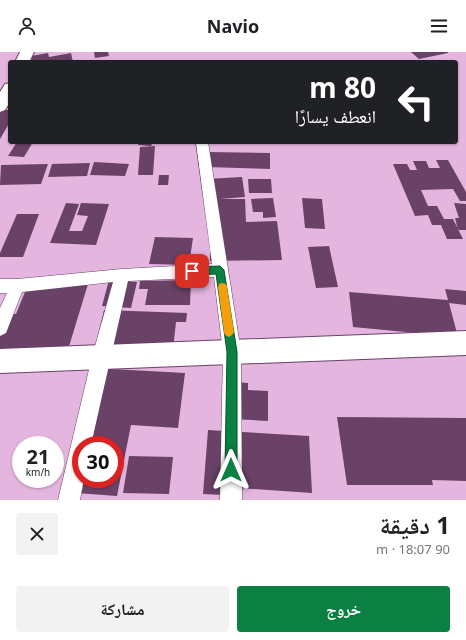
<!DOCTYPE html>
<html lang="ar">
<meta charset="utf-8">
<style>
:root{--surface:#fff;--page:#f2f2f2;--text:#202124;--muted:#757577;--accent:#0b8043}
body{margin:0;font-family:"Noto Sans","Noto Naskh Arabic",sans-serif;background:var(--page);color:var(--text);direction:rtl;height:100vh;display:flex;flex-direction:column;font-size:15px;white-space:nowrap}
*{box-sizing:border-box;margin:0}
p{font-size:13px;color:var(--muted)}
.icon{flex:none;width:22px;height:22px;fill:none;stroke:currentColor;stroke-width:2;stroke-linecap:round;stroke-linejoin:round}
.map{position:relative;height:448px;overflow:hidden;direction:ltr}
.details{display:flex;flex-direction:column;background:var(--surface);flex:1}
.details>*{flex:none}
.banner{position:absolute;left:8px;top:8px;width:450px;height:84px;border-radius:4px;box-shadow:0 1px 3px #0004;direction:rtl;background:#202124;color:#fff;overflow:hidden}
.speed{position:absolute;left:12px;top:384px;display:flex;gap:8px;font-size:20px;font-weight:700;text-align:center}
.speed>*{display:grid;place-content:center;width:52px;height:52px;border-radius:50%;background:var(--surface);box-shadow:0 1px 3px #0004;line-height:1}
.speed small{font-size:10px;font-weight:400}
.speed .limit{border:6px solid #d22;background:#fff;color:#111}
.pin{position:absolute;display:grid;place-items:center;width:34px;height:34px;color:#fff;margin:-17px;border-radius:8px;box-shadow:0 2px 6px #0006}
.me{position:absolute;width:44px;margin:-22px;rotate:0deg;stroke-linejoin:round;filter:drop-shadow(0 0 3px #0008)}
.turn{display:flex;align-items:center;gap:14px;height:84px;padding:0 16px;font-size:18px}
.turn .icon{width:52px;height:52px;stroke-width:2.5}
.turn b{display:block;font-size:28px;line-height:34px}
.round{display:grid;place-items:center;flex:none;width:42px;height:42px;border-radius:4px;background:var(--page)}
.headline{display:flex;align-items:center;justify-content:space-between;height:68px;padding:0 16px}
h1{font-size:24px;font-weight:700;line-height:30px}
.action{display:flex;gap:8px;margin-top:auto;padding:8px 16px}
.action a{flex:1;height:46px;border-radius:4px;background:var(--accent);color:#fff;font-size:16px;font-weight:700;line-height:46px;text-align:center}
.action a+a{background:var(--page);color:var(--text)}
header{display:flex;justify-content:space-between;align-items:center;height:52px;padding:0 16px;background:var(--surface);font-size:18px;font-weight:700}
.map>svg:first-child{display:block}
</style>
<header><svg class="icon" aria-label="menu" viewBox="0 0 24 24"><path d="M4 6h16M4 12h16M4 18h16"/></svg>Navio<svg class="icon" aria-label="person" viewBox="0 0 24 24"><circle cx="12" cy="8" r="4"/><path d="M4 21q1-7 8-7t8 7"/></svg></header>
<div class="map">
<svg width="466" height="448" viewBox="0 0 466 448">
<rect width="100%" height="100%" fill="#e4b5df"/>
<path fill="#6a4267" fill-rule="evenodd" d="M 94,0 L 108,0 L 109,4 L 95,6 Z
M 411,0 L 448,0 L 448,1 L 419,7 Z
M 48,1 L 49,5 L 71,1 L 73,10 L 32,10 L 31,4 Z
M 0,58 L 10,58 L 10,70 L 0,87 Z
M 17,90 L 33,90 L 24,105 L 8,104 Z
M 139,90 L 153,90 L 151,94 L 138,93 Z
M 155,94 L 153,123 L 138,123 L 140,95 Z
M 207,100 L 270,101 L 270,117 L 206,115 Z
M 436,108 L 448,108 L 466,140 L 466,149 L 460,149 L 453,137 L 421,138 L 428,154 L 437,154 L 444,167 L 453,167 L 463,187 L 447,187 L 441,173 L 432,173 L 428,163 L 415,164 L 393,112 L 407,112 L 410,118 L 417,118 L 413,109 L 426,109 L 429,116 L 440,116 Z
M 94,110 L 129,112 L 125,124 L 90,123 Z
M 90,111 L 87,124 L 48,125 L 52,112 Z
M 48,112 L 41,132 L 0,133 L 1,113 Z
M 159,123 L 169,123 L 168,133 L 158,133 Z
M 242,125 L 245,145 L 220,147 L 245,147 L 246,170 L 277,169 L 282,208 L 210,209 L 210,197 L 212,197 L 206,127 Z
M 248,127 L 271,127 L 272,141 L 249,141 Z
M 273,146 L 276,165 L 263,166 L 263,160 L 253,160 L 251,147 Z
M 302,146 L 322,147 L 325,177 L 305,176 Z
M 66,151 L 79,152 L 69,179 L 82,179 L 88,164 L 77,163 L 81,151 L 109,152 L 96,193 L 50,191 Z
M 454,151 L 466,152 L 466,178 L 458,178 L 455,166 L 459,166 Z
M 17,162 L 39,162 L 23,205 L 0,205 L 0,201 Z
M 155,185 L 193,186 L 189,213 L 149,212 Z
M 329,194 L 338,235 L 316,236 L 308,195 Z
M 109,228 L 137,230 L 131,256 L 102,254 Z
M 191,228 L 190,253 L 145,253 L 148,237 L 139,237 L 140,229 Z
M 29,230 L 88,232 L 67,301 L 0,300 L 0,261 L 16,262 Z
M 445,237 L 466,239 L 466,253 L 449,251 L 458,285 L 353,275 L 349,240 L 448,248 Z
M 104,258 L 187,261 L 186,270 L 176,270 L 173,297 L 95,295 Z
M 93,316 L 185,321 L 178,376 L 131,373 L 117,444 L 63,440 ZM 81,393 L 115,393 L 115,427 L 81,427 Z
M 236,330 L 248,331 L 248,338 L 268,339 L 268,369 L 234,367 Z
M 337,365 L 466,366 L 466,429 L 432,428 L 433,433 L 347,433 Z
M 208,378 L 309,384 L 312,441 L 223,435 L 223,443 L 203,442 Z
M 129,404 L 173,405 L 169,442 L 123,441 Z"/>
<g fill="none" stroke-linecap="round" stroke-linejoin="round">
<g stroke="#6a4167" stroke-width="1">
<path id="street" d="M 196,90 L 208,90 L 241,300 L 242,448 L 220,448 L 223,300 L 214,225 L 128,229 L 91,393 L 81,393 L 81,427 L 84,427 L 80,448 L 58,448 L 92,305 L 113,230 L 22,240 L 6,281 L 0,284 L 0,256 L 7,241 L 0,241 L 0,227 L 17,227 L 122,217 L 212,212 Z"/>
</g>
<g stroke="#6a4167" stroke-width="2">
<path id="secondary" d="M 20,0 L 34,0 L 29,10 L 15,10 Z
M 10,31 L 10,50 L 5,58 L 0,60 L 0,40 L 5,32 Z
M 466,279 L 466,303 L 0,321 L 0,297 Z"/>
</g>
<use href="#street" fill="#fff" fill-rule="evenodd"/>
<use href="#secondary" fill="#fff" fill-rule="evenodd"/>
</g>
<path fill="#0b8043" stroke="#07532c" d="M 220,214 L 224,218 L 237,300 L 237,418 L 235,423 L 231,425 L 227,423 L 225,418 L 227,300 L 216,222 L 192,223 L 189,222 L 187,219 L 189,217 L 192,215 Z"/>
<path fill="#f59e0b" d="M 222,231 L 226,232 L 227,235 L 234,280 L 232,283 L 229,285 L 225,283 L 224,280 L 218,235 L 219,232 Z"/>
</svg>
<div class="speed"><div>21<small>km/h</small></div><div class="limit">30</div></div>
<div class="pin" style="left:192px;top:219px;background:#d93025"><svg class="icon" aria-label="arrive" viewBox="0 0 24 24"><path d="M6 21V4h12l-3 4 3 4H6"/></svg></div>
<svg class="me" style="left:231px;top:418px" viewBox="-20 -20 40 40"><path d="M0-17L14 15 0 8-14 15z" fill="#0b8043" stroke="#fff" stroke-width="4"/></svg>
<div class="banner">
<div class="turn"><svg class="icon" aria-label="left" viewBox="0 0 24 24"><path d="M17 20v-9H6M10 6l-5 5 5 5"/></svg><div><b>80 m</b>انعطف يسارًا</div></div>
</div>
</div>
<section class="details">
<div class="headline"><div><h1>1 دقيقة</h1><p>90 m · 18:07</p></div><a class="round"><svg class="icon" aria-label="close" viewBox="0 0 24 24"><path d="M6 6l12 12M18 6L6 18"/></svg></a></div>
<div class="action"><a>خروج</a><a>مشاركة</a></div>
</section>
